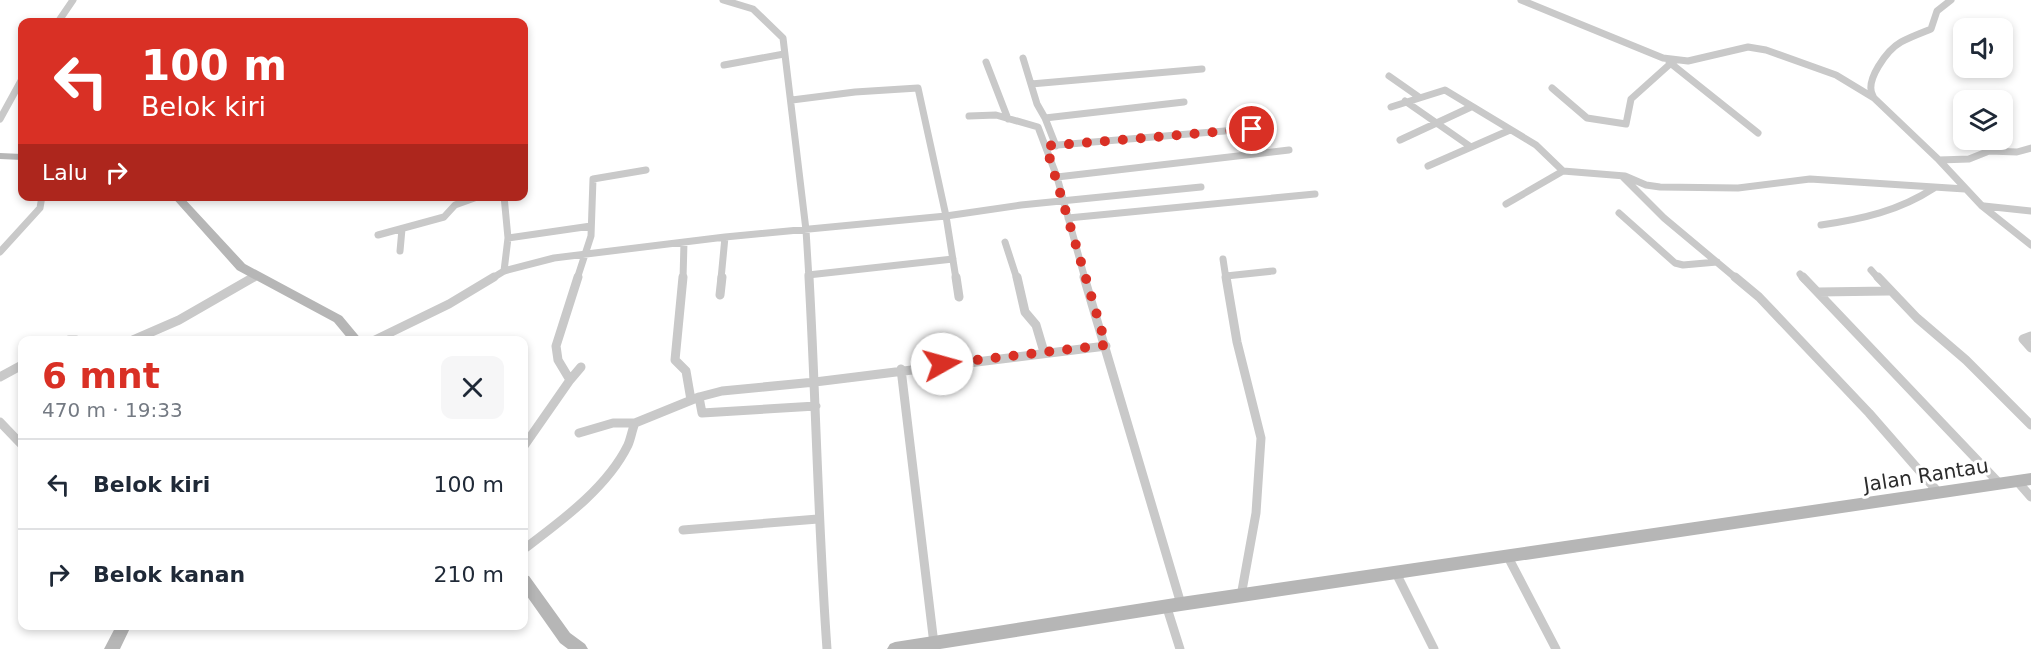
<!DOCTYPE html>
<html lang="id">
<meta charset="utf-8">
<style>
:root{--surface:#fff;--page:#f6f6f7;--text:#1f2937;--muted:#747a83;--line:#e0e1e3;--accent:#d93025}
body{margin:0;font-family:"DejaVu Sans",sans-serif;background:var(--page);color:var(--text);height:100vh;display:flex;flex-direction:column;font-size:22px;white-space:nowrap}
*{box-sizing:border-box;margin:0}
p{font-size:20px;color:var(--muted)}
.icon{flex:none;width:33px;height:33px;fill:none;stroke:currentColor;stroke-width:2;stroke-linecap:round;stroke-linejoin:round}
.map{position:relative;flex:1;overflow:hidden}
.side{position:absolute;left:18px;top:336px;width:510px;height:294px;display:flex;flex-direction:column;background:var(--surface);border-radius:12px;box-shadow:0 3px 9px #0003}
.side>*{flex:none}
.guide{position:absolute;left:18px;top:18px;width:510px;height:183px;border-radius:12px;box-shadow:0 3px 9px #0003;background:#d93025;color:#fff;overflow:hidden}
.buttons{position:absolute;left:1953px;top:18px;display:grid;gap:12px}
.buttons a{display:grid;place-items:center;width:60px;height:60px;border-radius:12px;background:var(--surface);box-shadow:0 3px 9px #0003;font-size:30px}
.pin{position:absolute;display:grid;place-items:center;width:51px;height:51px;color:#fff;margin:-26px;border:3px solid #fff;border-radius:50%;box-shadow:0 2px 6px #0007}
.me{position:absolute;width:66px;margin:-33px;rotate:83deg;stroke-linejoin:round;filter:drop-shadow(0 0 4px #0008)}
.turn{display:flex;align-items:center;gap:21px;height:126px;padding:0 24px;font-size:27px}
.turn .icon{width:78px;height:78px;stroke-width:2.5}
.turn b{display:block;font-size:42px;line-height:51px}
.then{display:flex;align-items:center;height:57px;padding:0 24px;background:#0003;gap:12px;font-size:22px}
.round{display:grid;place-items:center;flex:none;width:63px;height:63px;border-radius:12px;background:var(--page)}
.headline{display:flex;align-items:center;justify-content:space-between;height:102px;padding:0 24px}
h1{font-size:36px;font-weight:700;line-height:45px;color:var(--accent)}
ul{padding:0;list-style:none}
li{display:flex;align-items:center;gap:18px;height:90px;padding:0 24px;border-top:2px solid var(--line)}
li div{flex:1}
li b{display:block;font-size:22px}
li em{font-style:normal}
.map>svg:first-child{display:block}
</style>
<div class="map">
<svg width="2031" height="649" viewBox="0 0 2031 649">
<rect width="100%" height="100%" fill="#fff"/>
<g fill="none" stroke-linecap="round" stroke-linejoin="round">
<path stroke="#c9c9c9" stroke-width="7" d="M 723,0 L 753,9 L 783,38 L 806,230 L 809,279
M 1521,0 L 1663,58 L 1688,61 L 1748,47 L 1766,50 L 1836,75 L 1874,98 L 1939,160 L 1982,206 L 2031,245
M 58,22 L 73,0
M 1023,58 L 1037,104 L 1045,118
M 986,62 L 1008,119
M 1671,62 L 1669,62 L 1758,133
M 724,65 L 784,54
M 1389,76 L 1419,97
M 1031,84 L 1202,69
M 1552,88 L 1587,118 L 1626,124 L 1631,99 L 1670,64
M 1873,96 C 1864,81 1887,50 1901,42 C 1910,37 1921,33 1931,29 L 1937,11 L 1951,0
M 792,100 L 855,92 L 918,88 L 946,216 L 956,279
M 1405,101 L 1471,147
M 1391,107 L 1445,90 L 1536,145 L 1563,171 L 1625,176 L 1646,185 L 1660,187 L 1738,188 L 1810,179 L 1965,189
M 969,116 L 996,115 L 1038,127 L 1057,177 L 1085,279
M 0,119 L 22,79
M 1400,140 L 1471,107
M 1046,146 L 1272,127
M 1056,146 L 1045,118 L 1184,102
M 1939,160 L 1969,159 L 1989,151 L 2017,152 L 2031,148
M 1428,166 L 1510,130
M 1057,177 L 1289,150
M 1623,177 L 1664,218 L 1737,279
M 504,196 L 508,238 L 504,271
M 1506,204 L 1563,171
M 1984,206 L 2031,211
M 1619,213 L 1675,263 L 1683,265 L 1717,262
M 1068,218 L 1315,194
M 1821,225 C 1862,219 1899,211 1934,188
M 378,235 L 444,217 L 455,205 L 480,196
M 508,238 L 591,226
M 1005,242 L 1017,279
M 400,251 L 402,229
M 0,252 L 40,208 L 42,196
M 1223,259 L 1226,279
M 1871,270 L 1879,279
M 1800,274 L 1804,279
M 808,275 L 953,259
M 1226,276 L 1273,271
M 251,279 L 256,276
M 491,279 L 504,271 L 554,258 L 725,237 L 946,216 L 1021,205 L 1201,187
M 577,279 L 591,236 L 593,179 L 646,170
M 683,279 L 684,242
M 721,279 L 725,237"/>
<path stroke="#c9c9c9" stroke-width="9" d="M 683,277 L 675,360 L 686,371 L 691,400
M 809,277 C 816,401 818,525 827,649
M 956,277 L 959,297
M 1017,277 L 1025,312 L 1036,325 L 1044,352
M 1084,277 L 1181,604
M 1226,277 L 1237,342 L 1261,438 L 1256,513 L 1241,596
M 1735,277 L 1759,297 L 1869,413 L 1938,492
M 1803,277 L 1999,483
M 1878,277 L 1917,318 L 1966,360 L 2031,425
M 1818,292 L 1889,291
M 720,295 L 722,277
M 2031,336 L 2023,339 L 2031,348
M 69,340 L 76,340
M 133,340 L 179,320 L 254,277
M 375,340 L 449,304 L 494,277
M 901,369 L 934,644
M 0,377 L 22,365
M 570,380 L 581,367
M 699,397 L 702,413 L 816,406
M 0,422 L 22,445
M 579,433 L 613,423 L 635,423 L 699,397 L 722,391 L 815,382 L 1106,346
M 524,446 L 570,380 L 558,360 L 556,346 L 578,277
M 2017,481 L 2031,497
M 683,530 L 818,519
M 524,549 C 561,521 607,488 628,445 C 631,438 632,430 635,423
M 1508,557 L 1556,649
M 1396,573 L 1434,649
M 1167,608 L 1180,649"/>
<path fill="#b6b6b6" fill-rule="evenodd" d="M 0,153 L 22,154 L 22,160 L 0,159 Z
M 171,196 L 182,196 L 245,264 L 342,316 L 362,340 L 349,340 L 334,322 L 237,270 Z
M 2031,473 L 2031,485 L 1181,611 L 940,649 L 887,649 L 890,644 L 895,642 L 1181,597 Z
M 524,575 L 529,576 L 570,633 L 585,644 L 588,649 L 568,649 L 560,643 L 524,592 Z
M 116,626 L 131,626 L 120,649 L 104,649 Z"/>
</g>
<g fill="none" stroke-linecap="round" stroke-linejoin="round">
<path stroke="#d93025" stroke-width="10" stroke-dasharray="0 18" d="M 942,364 L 1106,345 L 1046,146 L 1252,129"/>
</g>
<g text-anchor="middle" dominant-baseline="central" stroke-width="6" stroke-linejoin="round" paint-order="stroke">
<g font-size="20" fill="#2c2c2c" stroke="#fff">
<text transform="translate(1926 475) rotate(-9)">Jalan Rantau</text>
</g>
</g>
</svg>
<div class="buttons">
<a><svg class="icon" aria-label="sound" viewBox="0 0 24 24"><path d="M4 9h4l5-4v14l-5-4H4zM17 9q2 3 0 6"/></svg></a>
<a><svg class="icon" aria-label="layers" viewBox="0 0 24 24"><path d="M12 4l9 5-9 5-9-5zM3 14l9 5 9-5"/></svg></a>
</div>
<div class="pin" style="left:1252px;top:129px;background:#d93025"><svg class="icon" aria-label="arrive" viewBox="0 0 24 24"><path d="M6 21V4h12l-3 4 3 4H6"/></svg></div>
<svg class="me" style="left:942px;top:364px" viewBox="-20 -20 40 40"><circle r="19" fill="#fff"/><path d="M0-13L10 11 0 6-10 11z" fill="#d93025"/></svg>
<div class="guide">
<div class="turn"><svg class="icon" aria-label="left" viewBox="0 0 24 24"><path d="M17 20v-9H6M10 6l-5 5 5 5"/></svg><div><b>100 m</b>Belok kiri</div></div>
<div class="then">Lalu<svg class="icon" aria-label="right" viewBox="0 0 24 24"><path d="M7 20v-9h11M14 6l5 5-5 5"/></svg></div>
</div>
<section class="side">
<div class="headline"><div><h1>6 mnt</h1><p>470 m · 19:33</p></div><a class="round"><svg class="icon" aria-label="close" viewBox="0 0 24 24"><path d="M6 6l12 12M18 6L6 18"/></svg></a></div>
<ul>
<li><svg class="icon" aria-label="left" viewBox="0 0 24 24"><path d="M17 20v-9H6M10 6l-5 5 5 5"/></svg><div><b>Belok kiri</b></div><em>100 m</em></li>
<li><svg class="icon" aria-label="right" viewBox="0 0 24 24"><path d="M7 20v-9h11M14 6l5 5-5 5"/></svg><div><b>Belok kanan</b></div><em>210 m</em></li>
</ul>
</section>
</div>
